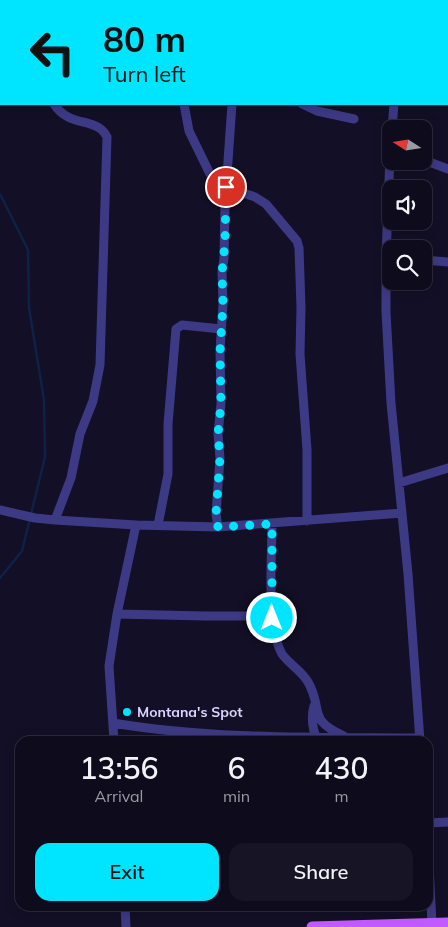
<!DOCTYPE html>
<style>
:root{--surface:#0e0b1c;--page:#171425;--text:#f1f3f6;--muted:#9b9ba3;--line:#2e2b3b;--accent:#00e5ff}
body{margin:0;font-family:Mulish,sans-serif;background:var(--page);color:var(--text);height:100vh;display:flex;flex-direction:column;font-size:19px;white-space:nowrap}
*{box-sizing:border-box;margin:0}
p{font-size:16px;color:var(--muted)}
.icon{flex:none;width:28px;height:28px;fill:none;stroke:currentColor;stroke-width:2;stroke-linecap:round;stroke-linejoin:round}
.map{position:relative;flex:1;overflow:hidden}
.panel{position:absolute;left:15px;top:736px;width:418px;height:175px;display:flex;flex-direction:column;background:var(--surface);border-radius:15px;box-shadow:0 2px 12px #0003,0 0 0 1px var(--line)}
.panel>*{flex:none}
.hud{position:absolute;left:0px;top:0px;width:449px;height:105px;box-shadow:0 2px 12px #0003,0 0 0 1px var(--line);background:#00e5ff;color:#111;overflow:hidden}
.needle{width:32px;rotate:282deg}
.controls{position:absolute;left:382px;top:120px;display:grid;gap:10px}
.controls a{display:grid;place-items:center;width:50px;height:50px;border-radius:10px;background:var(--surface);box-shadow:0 2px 12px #0003,0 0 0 1px var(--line);font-size:25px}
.pin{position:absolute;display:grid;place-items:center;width:42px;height:42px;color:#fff;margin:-21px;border:2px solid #fff;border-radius:50%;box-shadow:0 1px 5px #0007}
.me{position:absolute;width:55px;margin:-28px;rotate:0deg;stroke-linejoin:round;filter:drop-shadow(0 0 4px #0008)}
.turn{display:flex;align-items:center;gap:18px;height:105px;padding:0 20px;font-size:22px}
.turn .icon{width:65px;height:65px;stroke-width:2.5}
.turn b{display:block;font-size:35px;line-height:42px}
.eta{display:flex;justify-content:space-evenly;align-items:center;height:85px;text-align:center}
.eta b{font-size:30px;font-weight:600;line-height:35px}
.primary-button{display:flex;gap:10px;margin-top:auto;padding:10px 20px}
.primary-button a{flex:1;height:58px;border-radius:15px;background:var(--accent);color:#111;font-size:20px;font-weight:600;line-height:58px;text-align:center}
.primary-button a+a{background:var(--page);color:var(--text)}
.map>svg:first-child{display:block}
</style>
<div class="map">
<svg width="448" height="927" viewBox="0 0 448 927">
<rect width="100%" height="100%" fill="#130f26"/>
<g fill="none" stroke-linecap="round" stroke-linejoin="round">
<path stroke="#0c2248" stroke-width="2.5" d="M 29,1 L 30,0
M 0,43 L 1,42
M 0,194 L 28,250 L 29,308 L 44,400 L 45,457 L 22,551 L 0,578"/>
<path stroke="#3d3a85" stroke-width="9" d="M 327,0 L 327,1
M 184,1 L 184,0
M 288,1 L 290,1
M 314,1 L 315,0
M 409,1 L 409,0
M 54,104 C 70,129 97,116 107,137 L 100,365 L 93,401 L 80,434 L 71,478 L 55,520
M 184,104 L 189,131 L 210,174 L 215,181 L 226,187 L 255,197 L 266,204 L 297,241 L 299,248 L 301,307 L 300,354 L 307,450 L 307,521
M 302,104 L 317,111 L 354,119
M 392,129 L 394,104
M 391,131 L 386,257 L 386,312 L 391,403 L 408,574 L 420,741
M 424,160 L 448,169
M 424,260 L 448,262
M 399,483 L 448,468
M 0,510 L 35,518 L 55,520 L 136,525 L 218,527 L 402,513
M 272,524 C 272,557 266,626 282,654 C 289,664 302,671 308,682 C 324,710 306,719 344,736
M 158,525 L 168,474 L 168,424 L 176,329 L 182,325 L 221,329
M 218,527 L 216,514 L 220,458 L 218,434 L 221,404 L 220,351 L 223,304 L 222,272 L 224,258 L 225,204 L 232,104
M 117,614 L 205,616 L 246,616 L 272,618
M 314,706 C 311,716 312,733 319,741
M 113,723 C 214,740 318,737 420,738
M 114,741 L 109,666 L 117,614 L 136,525
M 428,823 L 448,822
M 428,846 L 432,924
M 125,906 L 126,927"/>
<path stroke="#c25bff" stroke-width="11" d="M 312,927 L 448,923"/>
</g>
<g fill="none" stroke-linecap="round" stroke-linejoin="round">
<path stroke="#00e5ff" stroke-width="9" stroke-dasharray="0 16.2" d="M 226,187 L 225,243 L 222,272 L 223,304 L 220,352 L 221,404 L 218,434 L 220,458 L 216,514 L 218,527 L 272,524 L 272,618"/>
</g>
<circle fill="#00e5ff" stroke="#130f26" stroke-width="2" cx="127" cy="712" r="5"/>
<g text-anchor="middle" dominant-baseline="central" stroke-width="4" stroke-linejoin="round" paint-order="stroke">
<g font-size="14" font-weight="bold" fill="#d9d4ff" stroke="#130f26" text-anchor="start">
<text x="137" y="712">Montana's Spot</text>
</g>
</g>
</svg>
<div class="controls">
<a><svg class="needle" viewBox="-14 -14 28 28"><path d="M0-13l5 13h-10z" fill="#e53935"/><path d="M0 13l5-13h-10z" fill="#9b9ba3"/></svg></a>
<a><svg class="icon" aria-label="sound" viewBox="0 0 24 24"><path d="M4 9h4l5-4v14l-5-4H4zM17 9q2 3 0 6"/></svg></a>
<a><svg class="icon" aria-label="search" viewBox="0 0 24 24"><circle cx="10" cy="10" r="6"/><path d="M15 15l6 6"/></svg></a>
</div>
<div class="pin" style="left:226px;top:187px;background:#d93025"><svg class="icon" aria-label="arrive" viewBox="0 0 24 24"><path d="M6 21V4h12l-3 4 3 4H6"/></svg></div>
<svg class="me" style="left:272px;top:618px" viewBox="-20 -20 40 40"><circle r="17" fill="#00e5ff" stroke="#fff" stroke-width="3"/><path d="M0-11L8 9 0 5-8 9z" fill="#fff"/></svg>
<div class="hud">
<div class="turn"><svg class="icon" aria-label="left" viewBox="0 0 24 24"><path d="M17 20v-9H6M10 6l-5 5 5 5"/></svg><div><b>80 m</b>Turn left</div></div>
</div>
<section class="panel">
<div class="eta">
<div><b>13:56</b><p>Arrival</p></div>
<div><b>6</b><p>min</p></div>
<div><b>430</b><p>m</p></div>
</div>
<div class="primary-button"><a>Exit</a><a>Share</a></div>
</section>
</div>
